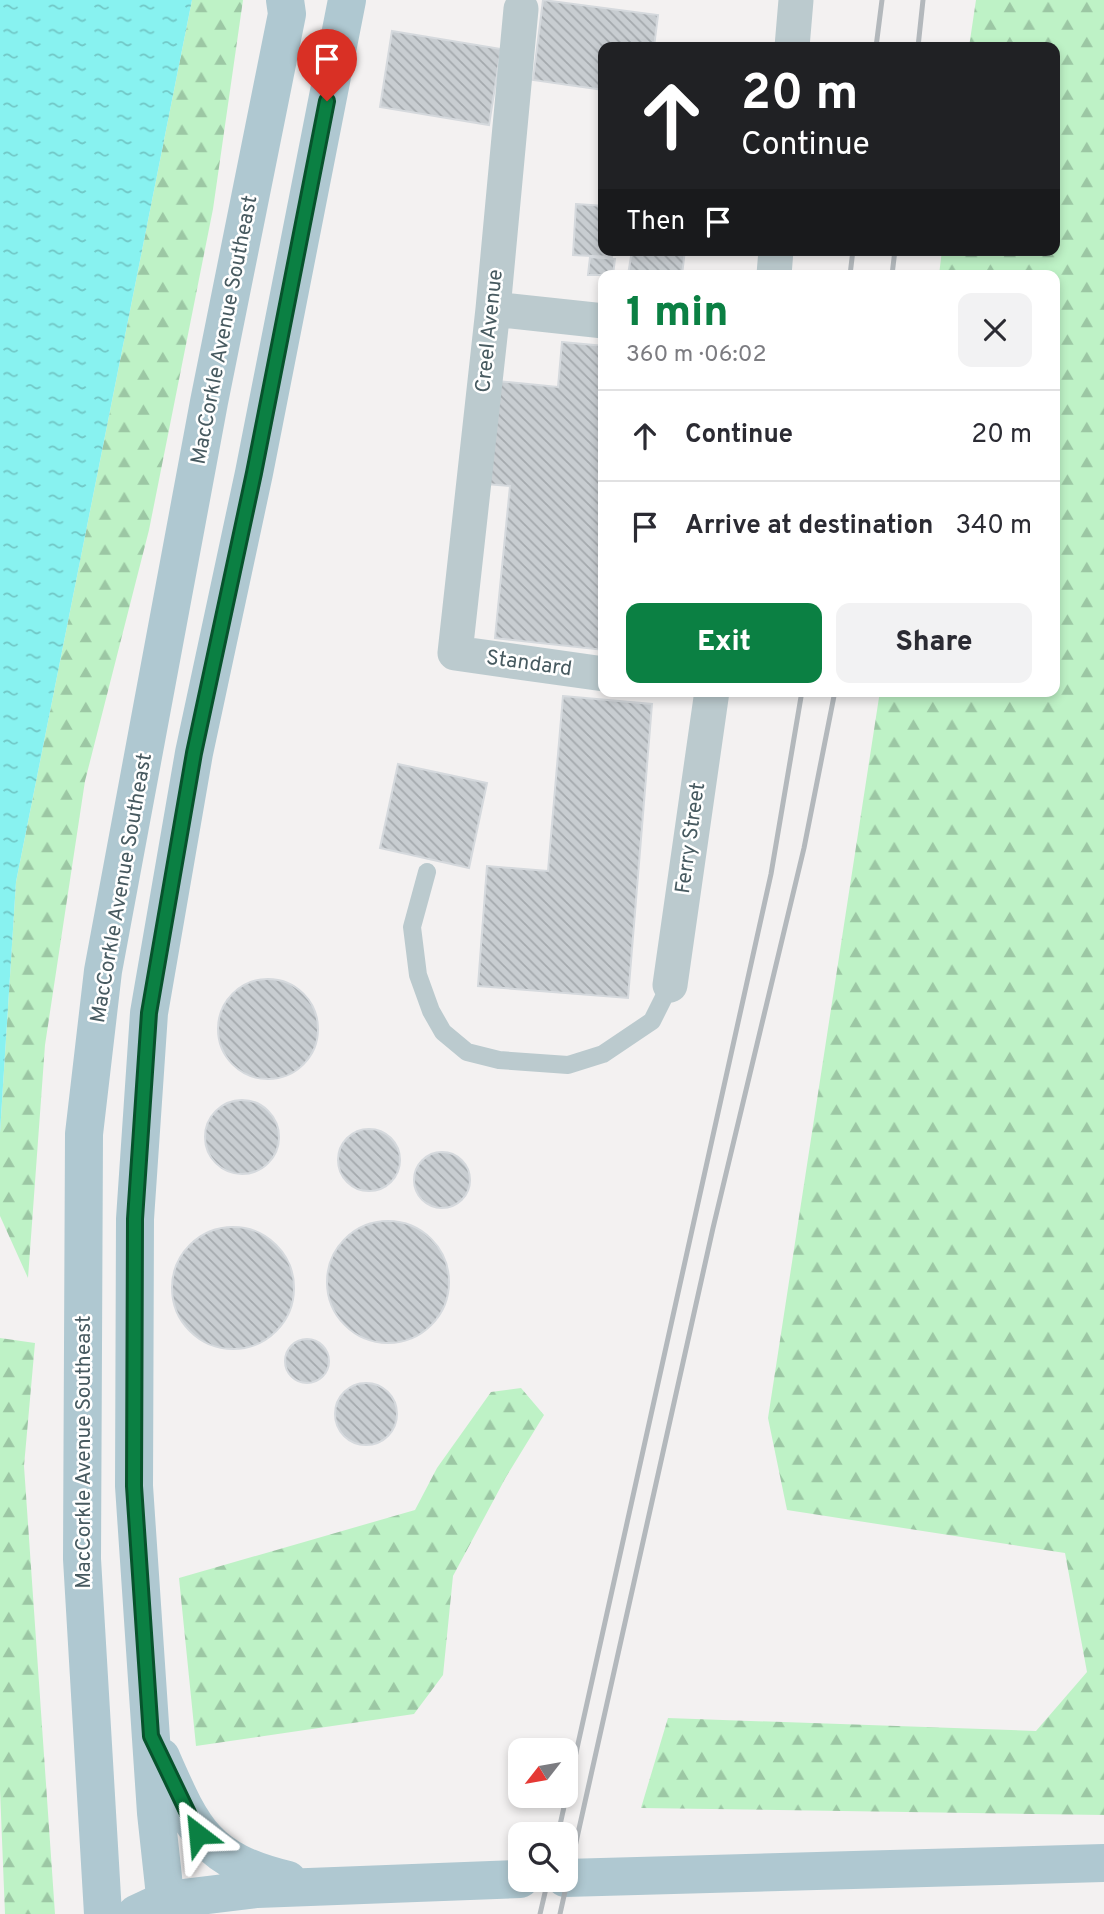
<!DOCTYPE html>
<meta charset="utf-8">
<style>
:root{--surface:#fff;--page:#f2f2f3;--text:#2b2b33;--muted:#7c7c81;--line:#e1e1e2;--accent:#0b8043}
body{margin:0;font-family:Overpass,sans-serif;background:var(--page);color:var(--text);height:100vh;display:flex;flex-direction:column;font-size:26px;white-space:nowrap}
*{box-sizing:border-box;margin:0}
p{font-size:23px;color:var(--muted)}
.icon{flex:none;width:38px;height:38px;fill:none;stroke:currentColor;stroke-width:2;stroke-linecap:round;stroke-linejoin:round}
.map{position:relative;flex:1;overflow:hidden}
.details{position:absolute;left:598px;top:270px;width:462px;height:427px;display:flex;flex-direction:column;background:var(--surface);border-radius:14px;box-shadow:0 4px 10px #0003}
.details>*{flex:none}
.top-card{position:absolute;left:598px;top:42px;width:462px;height:214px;border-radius:14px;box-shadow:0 4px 10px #0003;background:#202124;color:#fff;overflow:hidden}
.needle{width:46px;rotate:239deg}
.controls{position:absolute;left:508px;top:1738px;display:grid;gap:14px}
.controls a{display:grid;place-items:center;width:70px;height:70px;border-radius:14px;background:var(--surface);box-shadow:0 4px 10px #0003;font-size:35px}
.pin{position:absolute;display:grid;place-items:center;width:60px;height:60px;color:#fff;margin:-72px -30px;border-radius:50% 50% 50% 0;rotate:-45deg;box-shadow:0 0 7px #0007}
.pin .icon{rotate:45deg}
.me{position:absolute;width:77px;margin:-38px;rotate:331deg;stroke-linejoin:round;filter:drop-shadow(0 0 5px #0008)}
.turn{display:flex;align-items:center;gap:24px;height:147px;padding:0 28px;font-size:32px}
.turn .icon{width:91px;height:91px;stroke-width:2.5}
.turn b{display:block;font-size:49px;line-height:60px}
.then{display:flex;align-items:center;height:66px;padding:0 28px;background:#0003;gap:14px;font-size:26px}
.round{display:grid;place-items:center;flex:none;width:74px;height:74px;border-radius:14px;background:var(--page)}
.headline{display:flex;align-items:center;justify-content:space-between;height:119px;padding:0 28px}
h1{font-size:42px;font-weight:800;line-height:52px;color:var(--accent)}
.primary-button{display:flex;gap:14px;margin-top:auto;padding:14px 28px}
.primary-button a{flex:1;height:80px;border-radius:14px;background:var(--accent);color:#fff;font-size:28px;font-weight:800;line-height:80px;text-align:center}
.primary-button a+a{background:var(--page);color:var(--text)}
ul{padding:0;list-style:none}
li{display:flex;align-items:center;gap:21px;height:91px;padding:0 28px;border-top:2px solid var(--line)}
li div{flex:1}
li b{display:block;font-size:26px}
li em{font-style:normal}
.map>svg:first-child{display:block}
</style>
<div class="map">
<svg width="1104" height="1914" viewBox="0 0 1104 1914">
<defs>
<pattern id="forest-firs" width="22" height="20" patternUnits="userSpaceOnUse" patternTransform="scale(1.75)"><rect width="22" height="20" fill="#bef2c6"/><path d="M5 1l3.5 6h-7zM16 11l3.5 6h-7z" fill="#9cc7a4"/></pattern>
<pattern id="water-ripples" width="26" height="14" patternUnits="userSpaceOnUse" patternTransform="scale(1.75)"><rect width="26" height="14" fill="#88f2f0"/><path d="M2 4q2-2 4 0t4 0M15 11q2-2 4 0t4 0" fill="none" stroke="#71c7c6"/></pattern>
<pattern id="building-back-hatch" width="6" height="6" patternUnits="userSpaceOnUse" patternTransform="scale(1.75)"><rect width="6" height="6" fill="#c8cdd1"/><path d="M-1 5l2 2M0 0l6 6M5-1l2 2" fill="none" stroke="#a4a9ad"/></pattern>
</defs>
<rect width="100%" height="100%" fill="#f3f1f1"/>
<path fill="url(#forest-firs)" d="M 192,0 L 243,0 L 213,209 L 149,530 L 85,781 L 45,1045 L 28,1278 L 0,1216 L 0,1133 L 16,882 Z
M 976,0 L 1104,0 L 1104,1815 L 641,1808 L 668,1718 L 1036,1731 L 1087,1672 L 1065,1553 L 787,1510 L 768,1418 L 880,691 L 1055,691 L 1055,275 L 939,275 L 942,250 L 1055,250 L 1055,47 L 969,47 Z
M 0,1338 L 35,1343 L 24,1466 L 55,1914 L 5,1914 L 0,1790 Z
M 521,1388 L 544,1415 L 506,1477 L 453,1576 L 443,1675 L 414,1714 L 196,1746 L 179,1578 L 415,1510 L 437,1468 L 491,1392 Z"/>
<path fill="url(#water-ripples)" d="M 0,0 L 192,0 L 16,882 L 0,1133 Z"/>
<path fill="url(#building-back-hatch)" stroke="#d5d9dd" stroke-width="2" d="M 543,0 L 658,15 L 654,47 L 604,47 L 604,90 L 533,80 Z
M 392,31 L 501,49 L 489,125 L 380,107 Z
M 576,204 L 604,206 L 604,250 L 613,250 L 612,257 L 573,255 Z
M 632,250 L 702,250 L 685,250 L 682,275 L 628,275 Z
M 590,257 L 615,259 L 613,275 L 588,275 Z
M 562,342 L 604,346 L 604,650 L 495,638 L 510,486 L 487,484 L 497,381 L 558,387 Z
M 563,696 L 652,704 L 628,998 L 478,986 L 487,866 L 548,871 Z
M 398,764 L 487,783 L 469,868 L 380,848 Z
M218 1029a50 50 0 1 1 100 0a50 50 0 1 1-100 0Z
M205 1137a37 37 0 1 1 74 0a37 37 0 1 1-74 0Z
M338 1160a31 31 0 1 1 62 0a31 31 0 1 1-62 0Z
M414 1180a28 28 0 1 1 56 0a28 28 0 1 1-56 0Z
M327 1282a61 61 0 1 1 122 0a61 61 0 1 1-122 0Z
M172 1288a61 61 0 1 1 122 0a61 61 0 1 1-122 0Z
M285 1361a22 22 0 1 1 44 0a22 22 0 1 1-44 0Z
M335 1414a31 31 0 1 1 62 0a31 31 0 1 1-62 0Z"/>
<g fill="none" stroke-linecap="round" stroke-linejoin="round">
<path stroke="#bbcace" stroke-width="18" d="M 427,872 L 412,927 L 418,975 L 431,1011 L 443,1032 L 467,1052 L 499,1060 L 568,1065 L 603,1054 L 652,1021 L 670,985"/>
<path stroke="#bbcace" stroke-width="35" d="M 521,9 L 493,309 L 455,653 L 604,674
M 792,47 L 796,0
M 774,275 L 776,250
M 493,309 L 604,321
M 670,985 L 712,691"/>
<path stroke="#afc8d1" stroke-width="38" d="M 161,1757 C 193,1830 205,1860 288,1880
M 565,1878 L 1104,1863
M 103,1914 L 82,1559 L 84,1134 L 103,971 L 209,402 L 287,14 L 285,0
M 136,1914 L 166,1900 L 257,1889 L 520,1879
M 167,1914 L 156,1813 L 134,1486 L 135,1219 L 149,1013 L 194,753 L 254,473 L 347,0"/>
<path stroke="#b3b8bc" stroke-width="5" d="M 876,47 L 882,0
M 918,47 L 923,0
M 850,275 L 853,250
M 892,275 L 895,250
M 558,1834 L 771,874 L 802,691
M 540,1914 L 548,1880
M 560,1914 L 713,1228 L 804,848 L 835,691"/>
</g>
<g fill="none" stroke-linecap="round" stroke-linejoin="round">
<g stroke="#07532c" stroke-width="18">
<path id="route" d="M 198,1834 L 151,1736 L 134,1486 L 135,1219 L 149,1013 L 194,753 L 254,473 L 327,101"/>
</g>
<use href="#route" stroke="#0b8043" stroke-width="12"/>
</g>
<g text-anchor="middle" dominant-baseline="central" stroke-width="5" stroke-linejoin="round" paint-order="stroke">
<g font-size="21" fill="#475a60" stroke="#fff">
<text transform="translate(225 330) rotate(-79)">MacCorkle Avenue Southeast</text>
<text transform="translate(490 331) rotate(-84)">Creel Avenue</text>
<text transform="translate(529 664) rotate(8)">Standard</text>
<text transform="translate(691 838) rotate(-82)">Ferry Street</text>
<text transform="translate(122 888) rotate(-80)">MacCorkle Avenue Southeast</text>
<text transform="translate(84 1452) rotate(-90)">MacCorkle Avenue Southeast</text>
</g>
</g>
</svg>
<div class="controls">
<a><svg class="needle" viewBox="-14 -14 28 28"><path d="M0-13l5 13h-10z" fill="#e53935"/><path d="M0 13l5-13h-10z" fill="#7c7c81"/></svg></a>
<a><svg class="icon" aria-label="search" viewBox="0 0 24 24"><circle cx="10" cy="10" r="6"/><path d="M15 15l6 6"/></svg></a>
</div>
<div class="pin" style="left:327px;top:101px;background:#d93025"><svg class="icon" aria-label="arrive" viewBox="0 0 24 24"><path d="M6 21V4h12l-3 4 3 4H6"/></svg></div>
<svg class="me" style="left:198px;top:1834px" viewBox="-20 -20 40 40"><path d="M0-17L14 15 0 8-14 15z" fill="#0b8043" stroke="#fff" stroke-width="4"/></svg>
<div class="top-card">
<div class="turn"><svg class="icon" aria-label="ahead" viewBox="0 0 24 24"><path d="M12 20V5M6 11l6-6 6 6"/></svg><div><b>20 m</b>Continue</div></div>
<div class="then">Then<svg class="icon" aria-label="arrive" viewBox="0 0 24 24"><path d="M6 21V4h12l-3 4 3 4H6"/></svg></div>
</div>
<section class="details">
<div class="headline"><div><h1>1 min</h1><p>360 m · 06:02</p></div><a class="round"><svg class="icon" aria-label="close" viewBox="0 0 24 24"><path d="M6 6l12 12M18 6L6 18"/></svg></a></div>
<ul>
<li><svg class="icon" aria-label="ahead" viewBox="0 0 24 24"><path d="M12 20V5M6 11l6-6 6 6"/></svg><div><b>Continue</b></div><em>20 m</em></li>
<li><svg class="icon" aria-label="arrive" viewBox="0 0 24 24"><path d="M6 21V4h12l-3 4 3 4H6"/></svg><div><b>Arrive at destination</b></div><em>340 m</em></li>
</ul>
<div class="primary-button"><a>Exit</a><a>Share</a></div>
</section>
</div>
